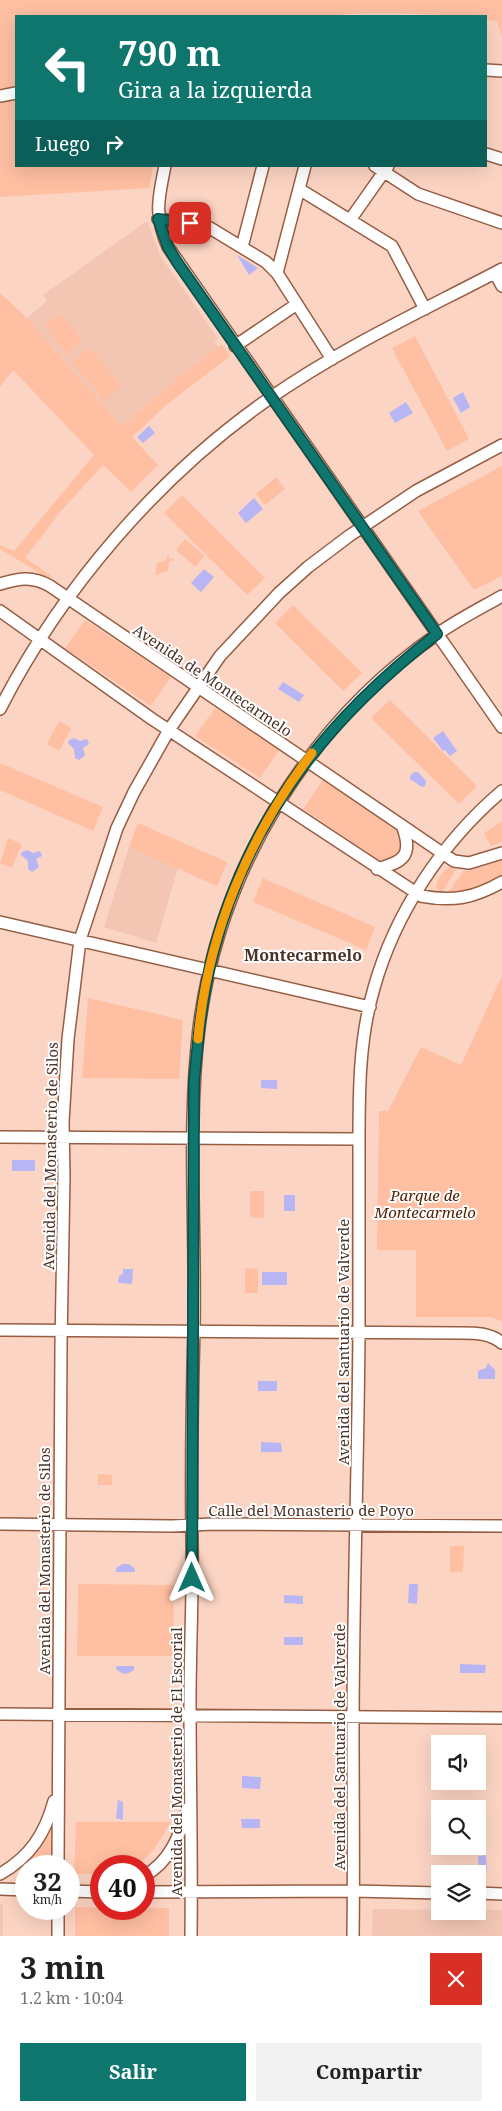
<!DOCTYPE html>
<html lang="es">
<meta charset="utf-8">
<style>
:root{--surface:#fff;--page:#f2f2f2;--text:#202124;--muted:#757577;--accent:#0f766e}
body{margin:0;font-family:"Noto Serif",serif;background:var(--page);color:var(--text);height:100vh;display:flex;flex-direction:column;font-size:19px;white-space:nowrap}
*{box-sizing:border-box;margin:0}
p{font-size:16px;color:var(--muted)}
.icon{flex:none;width:28px;height:28px;fill:none;stroke:currentColor;stroke-width:2;stroke-linecap:round;stroke-linejoin:round}
.map{position:relative;height:1936px;overflow:hidden}
.drawer{display:flex;flex-direction:column;background:var(--surface);flex:1}
.drawer>*{flex:none}
.banner{position:absolute;left:15px;top:15px;width:472px;height:152px;border-radius:0px;box-shadow:0 5px 20px #0002;background:#0f766e;color:#fff;overflow:hidden}
.controls{position:absolute;left:431px;top:1735px;display:grid;gap:10px}
.controls a{display:grid;place-items:center;width:55px;height:55px;border-radius:0px;background:var(--surface);box-shadow:0 5px 20px #0002;font-size:25px}
.speed{position:absolute;left:15px;top:1855px;display:flex;gap:10px;font-size:25px;font-weight:700;text-align:center}
.speed>*{display:grid;place-content:center;width:65px;height:65px;border-radius:50%;background:var(--surface);box-shadow:0 5px 20px #0002;line-height:1}
.speed small{font-size:12px;font-weight:400}
.speed .limit{border:8px solid #d22;background:#fff;color:#111}
.pin{position:absolute;display:grid;place-items:center;width:42px;height:42px;color:#fff;margin:-21px;border-radius:10px;box-shadow:0 2px 8px #0006}
.me{position:absolute;width:55px;margin:-28px;rotate:0deg;stroke-linejoin:round;filter:drop-shadow(0 0 4px #0008)}
.turn{display:flex;align-items:center;gap:18px;height:105px;padding:0 20px;font-size:22px}
.turn .icon{width:65px;height:65px;stroke-width:2.5}
.turn b{display:block;font-size:35px;line-height:42px}
.then{display:flex;align-items:center;height:48px;padding:0 20px;background:#0003;gap:10px;font-size:19px}
.round{display:grid;place-items:center;flex:none;width:52px;height:52px;border-radius:0px;background:var(--page)}
.head{display:flex;align-items:center;justify-content:space-between;height:85px;padding:0 20px}
h1{font-size:30px;font-weight:700;line-height:38px}
.cta{display:flex;gap:10px;margin-top:auto;padding:10px 20px}
.cta a{flex:1;height:58px;border-radius:0px;background:var(--accent);color:#fff;font-size:20px;font-weight:700;line-height:58px;text-align:center}
.cta a+a{background:var(--page);color:var(--text)}
.map>svg:first-child{display:block}
</style>
<div class="map">
<svg width="502" height="1936" viewBox="0 0 502 1936">
<rect width="100%" height="100%" fill="#fcd4c3"/>
<path fill="#f2c6b3" d="M 147,221 L 160,255 L 218,339 L 214,341 L 218,347 L 167,387 L 122,427 L 27,318 L 47,301 L 43,295 Z
M 129,847 L 178,868 L 156,943 L 104,927 Z
M 0,1904 L 3,1904 L 3,1936 L 0,1936 Z
M 373,1909 L 440,1910 L 440,1911 L 502,1910 L 502,1936 L 372,1936 Z"/>
<path fill="#ffbfa2" d="M 0,0 L 502,0 L 502,38 L 497,21 L 486,20 L 486,16 C 433,16 380,9 328,16 L 16,16 L 16,166 L 153,166 L 149,188 L 0,197 Z
M 0,293 L 27,318 L 122,427 L 167,387 L 218,347 L 222,345 L 230,356 L 165,406 L 132,437 L 158,465 L 131,492 L 103,465 L 61,511 L 25,558 L 52,576 L 49,579 L 0,549 L 0,545 L 14,551 L 94,455 L 13,370 L 0,387 Z
M 60,313 L 83,341 L 67,354 L 45,326 Z
M 415,336 L 469,439 L 447,451 L 392,348 Z
M 90,347 L 122,386 L 104,401 L 72,362 Z
M 502,466 L 502,576 L 474,590 L 418,511 Z
M 276,477 L 285,489 L 265,505 L 256,494 Z
M 182,495 L 265,578 L 247,595 L 164,513 Z
M 185,539 L 205,556 L 195,567 L 176,550 Z
M 169,554 L 169,559 L 173,558 L 174,560 L 169,562 L 168,571 L 155,575 L 157,563 L 167,560 L 167,555 Z
M 293,605 L 362,673 L 343,691 L 275,623 Z
M 85,620 L 171,677 L 151,706 L 65,648 Z
M 390,700 L 477,786 L 459,804 L 371,718 Z
M 215,708 L 280,749 L 260,778 L 195,736 Z
M 59,721 L 71,728 L 59,751 L 47,744 Z
M 0,763 L 103,807 L 93,831 L 0,790 Z
M 323,780 L 398,831 L 404,839 L 402,854 L 385,863 L 379,860 L 303,809 Z
M 502,821 L 502,842 L 491,846 L 484,833 Z
M 138,823 L 227,862 L 217,886 L 129,847 Z
M 8,838 L 22,844 L 12,868 L 0,863 Z
M 502,860 L 502,875 C 484,884 469,891 448,893 L 463,871 L 469,871 Z
M 450,867 L 456,869 L 442,893 L 436,887 C 437,879 443,870 450,867 Z
M 263,878 L 375,927 L 366,950 L 253,902 Z
M 502,976 L 502,1321 L 490,1317 L 416,1317 L 416,1250 L 377,1250 L 379,1111 L 388,1111 L 421,1047 L 461,1065 Z
M 88,998 L 183,1020 L 179,1079 L 82,1078 Z
M 250,1191 L 264,1191 L 264,1218 L 250,1217 Z
M 245,1268 L 258,1269 L 258,1293 L 245,1293 Z
M 98,1474 L 112,1475 L 112,1485 L 98,1485 Z
M 450,1546 L 464,1546 L 463,1572 L 450,1572 Z
M 78,1584 L 174,1585 L 173,1656 L 77,1656 Z
M 76,1822 L 171,1822 C 162,1837 149,1863 129,1866 C 120,1868 110,1866 101,1866 L 101,1874 L 74,1874 Z
M 53,1828 L 55,1866 L 26,1866 L 25,1869 L 24,1865 L 39,1849 Z
M 75,1907 L 169,1908 L 169,1936 L 75,1936 Z"/>
<path fill="#b7b5f3" d="M 237,255 L 258,268 L 249,275 Z
M 463,392 L 470,407 L 461,413 L 453,398 Z
M 406,402 L 413,413 L 395,423 L 389,413 Z
M 149,426 L 155,433 L 143,443 L 137,437 Z
M 254,498 L 263,509 L 246,523 L 238,513 Z
M 204,569 L 214,577 L 201,592 L 191,583 Z
M 283,682 L 304,695 L 299,702 L 278,689 Z
M 443,731 L 457,751 L 450,756 L 445,750 L 443,751 L 433,738 Z
M 74,738 L 80,741 L 87,739 L 89,744 L 83,748 L 85,755 L 79,760 L 75,758 L 74,749 L 68,743 L 69,740 Z
M 414,772 L 418,772 L 426,781 L 425,786 L 422,787 L 410,779 L 410,776 Z
M 27,850 L 33,853 L 40,851 L 42,856 L 36,859 L 39,867 L 32,872 L 28,869 L 28,861 L 21,855 L 22,852 Z
M 261,1080 L 277,1080 L 277,1089 L 261,1088 Z
M 12,1160 L 35,1160 L 35,1171 L 12,1171 Z
M 284,1195 L 295,1195 L 295,1211 L 284,1211 Z
M 123,1269 L 133,1269 L 132,1284 L 118,1283 L 119,1276 L 123,1274 Z
M 262,1272 L 287,1272 L 287,1285 L 262,1285 Z
M 488,1363 L 495,1370 L 495,1379 L 478,1379 L 478,1371 L 486,1368 Z
M 258,1381 L 277,1381 L 277,1391 L 258,1391 Z
M 261,1442 L 281,1443 L 282,1452 L 261,1452 Z
M 123,1564 L 129,1564 L 135,1569 L 135,1572 L 116,1572 L 116,1568 Z
M 409,1584 L 418,1584 L 417,1604 L 408,1603 Z
M 284,1595 L 303,1596 L 303,1604 L 284,1603 Z
M 284,1637 L 303,1637 L 303,1645 L 284,1645 Z
M 460,1664 L 486,1665 L 485,1673 L 460,1673 Z
M 116,1666 L 134,1666 L 134,1670 C 126,1675 123,1675 116,1669 Z
M 242,1776 L 261,1777 L 260,1789 L 242,1788 Z
M 118,1800 L 123,1802 L 123,1818 L 122,1820 L 116,1818 Z
M 241,1819 L 260,1819 L 260,1828 L 242,1828 Z
M 486,1855 L 487,1870 L 479,1871 L 478,1856 Z"/>
<g fill="none" stroke-linecap="round" stroke-linejoin="round">
<g stroke="#965d43" stroke-width="14">
<path id="minor" d="M 486,70 L 502,71
M 0,96 L 16,93
M 486,154 L 502,159
M 165,166 C 158,200 154,215 168,247 L 502,727
M 375,166 L 418,194 L 502,223
M 299,189 L 392,246 L 425,309
M 158,219 L 202,225 L 210,228 L 266,262 L 277,273 L 332,359
M 350,220 L 388,166
M 242,247 L 263,166
M 277,273 L 305,166
M 495,273 L 502,286
M 235,346 L 297,304
M 0,584 C 19,578 33,576 50,586 L 454,861 L 469,863 L 502,853
M 0,611 L 152,719 L 421,896 C 453,902 474,898 502,882
M 0,709 C 61,589 159,475 270,398 C 343,347 424,310 502,269
M 377,869 C 403,862 413,856 403,828
M 0,922 L 370,1007
M 0,1137 L 359,1139
M 0,1330 L 461,1333 C 476,1333 490,1333 502,1343
M 0,1524 L 172,1526 L 213,1524 L 502,1526
M 0,1714 L 502,1718
M 58,1866 L 61,1345 L 64,1176 L 63,1122 L 68,1039 L 80,940 L 117,828 L 134,792 L 169,730 L 220,656 L 279,593 L 308,567 L 349,536 L 416,491 L 502,445
M 0,1874 C 30,1857 45,1834 54,1801
M 144,1876 C 170,1862 180,1835 188,1808
M 0,1889 L 26,1890
M 69,1891 L 101,1892
M 144,1892 L 353,1891 L 440,1893
M 478,1893 L 502,1894
M 58,1909 L 58,1936
M 191,1936 C 192,1858 190,1780 190,1702 C 190,1648 193,1594 192,1541 C 191,1470 192,1399 194,1328 C 196,1228 187,1127 199,1028 C 219,870 307,724 439,633 C 459,619 481,608 502,596
M 353,1936 C 354,1868 353,1801 353,1733 C 353,1600 358,1467 359,1333 C 359,1274 359,1214 359,1154 C 359,1099 358,1042 374,988 C 395,913 442,842 502,791"/>
</g>
<use href="#minor" stroke="#fff" stroke-width="11"/>
</g>
<g fill="none" stroke-linecap="round" stroke-linejoin="round">
<g stroke="#0a4d48" stroke-width="12">
<path id="route" d="M 190,223 L 158,219 L 168,247 L 177,262 L 437,634 C 328,718 248,818 213,954 C 202,996 198,1039 194,1082 L 192,1578"/>
</g>
<use href="#route" stroke="#0f766e" stroke-width="9"/>
<path stroke="#f59e0b" stroke-width="9" d="M 198,1039 C 207,935 249,836 312,753"/>
</g>
<g text-anchor="middle" dominant-baseline="central" stroke-width="4" stroke-linejoin="round" paint-order="stroke">
<g font-size="15" fill="#4b3226" stroke="#fff">
<text transform="translate(213 680) rotate(34)">Avenida de Montecarmelo</text>
<text transform="translate(50 1156) rotate(-89)">Avenida del Monasterio de Silos</text>
<text transform="translate(343 1342) rotate(-90)">Avenida del Santuario de Valverde</text>
<text x="311" y="1510">Calle del Monasterio de Poyo</text>
<text transform="translate(44 1561) rotate(-90)">Avenida del Monasterio de Silos</text>
<text transform="translate(339 1747) rotate(-90)">Avenida del Santuario de Valverde</text>
<text transform="translate(176 1762) rotate(-90)">Avenida del Monasterio de El Escorial</text>
</g>
<g font-size="15" font-style="italic" fill="#542105" stroke="#fff">
<text x="425" y="1195">Parque de<tspan x="425" dy="17">Montecarmelo</tspan></text>
</g>
<g font-size="16" font-weight="bold" fill="#4b3226" stroke="#fff">
<text x="303" y="955">Montecarmelo</text>
</g>
</g>
</svg>
<div class="controls">
<a><svg class="icon" aria-label="sound" viewBox="0 0 24 24"><path d="M4 9h4l5-4v14l-5-4H4zM17 9q2 3 0 6"/></svg></a>
<a><svg class="icon" aria-label="search" viewBox="0 0 24 24"><circle cx="10" cy="10" r="6"/><path d="M15 15l6 6"/></svg></a>
<a><svg class="icon" aria-label="layers" viewBox="0 0 24 24"><path d="M12 4l9 5-9 5-9-5zM3 14l9 5 9-5"/></svg></a>
</div>
<div class="speed"><div>32<small>km/h</small></div><div class="limit">40</div></div>
<div class="pin" style="left:190px;top:223px;background:#d93025"><svg class="icon" aria-label="arrive" viewBox="0 0 24 24"><path d="M6 21V4h12l-3 4 3 4H6"/></svg></div>
<svg class="me" style="left:192px;top:1578px" viewBox="-20 -20 40 40"><path d="M0-17L14 15 0 8-14 15z" fill="#0f766e" stroke="#fff" stroke-width="4"/></svg>
<div class="banner">
<div class="turn"><svg class="icon" aria-label="left" viewBox="0 0 24 24"><path d="M17 20v-9H6M10 6l-5 5 5 5"/></svg><div><b>790 m</b>Gira a la izquierda</div></div>
<div class="then">Luego<svg class="icon" aria-label="right" viewBox="0 0 24 24"><path d="M7 20v-9h11M14 6l5 5-5 5"/></svg></div>
</div>
</div>
<section class="drawer">
<div class="head"><div><h1>3 min</h1><p>1.2 km · 10:04</p></div><a class="round" style="background:#d93025;color:#fff"><svg class="icon" aria-label="close" viewBox="0 0 24 24"><path d="M6 6l12 12M18 6L6 18"/></svg></a></div>
<div class="cta"><a>Salir</a><a>Compartir</a></div>
</section>
